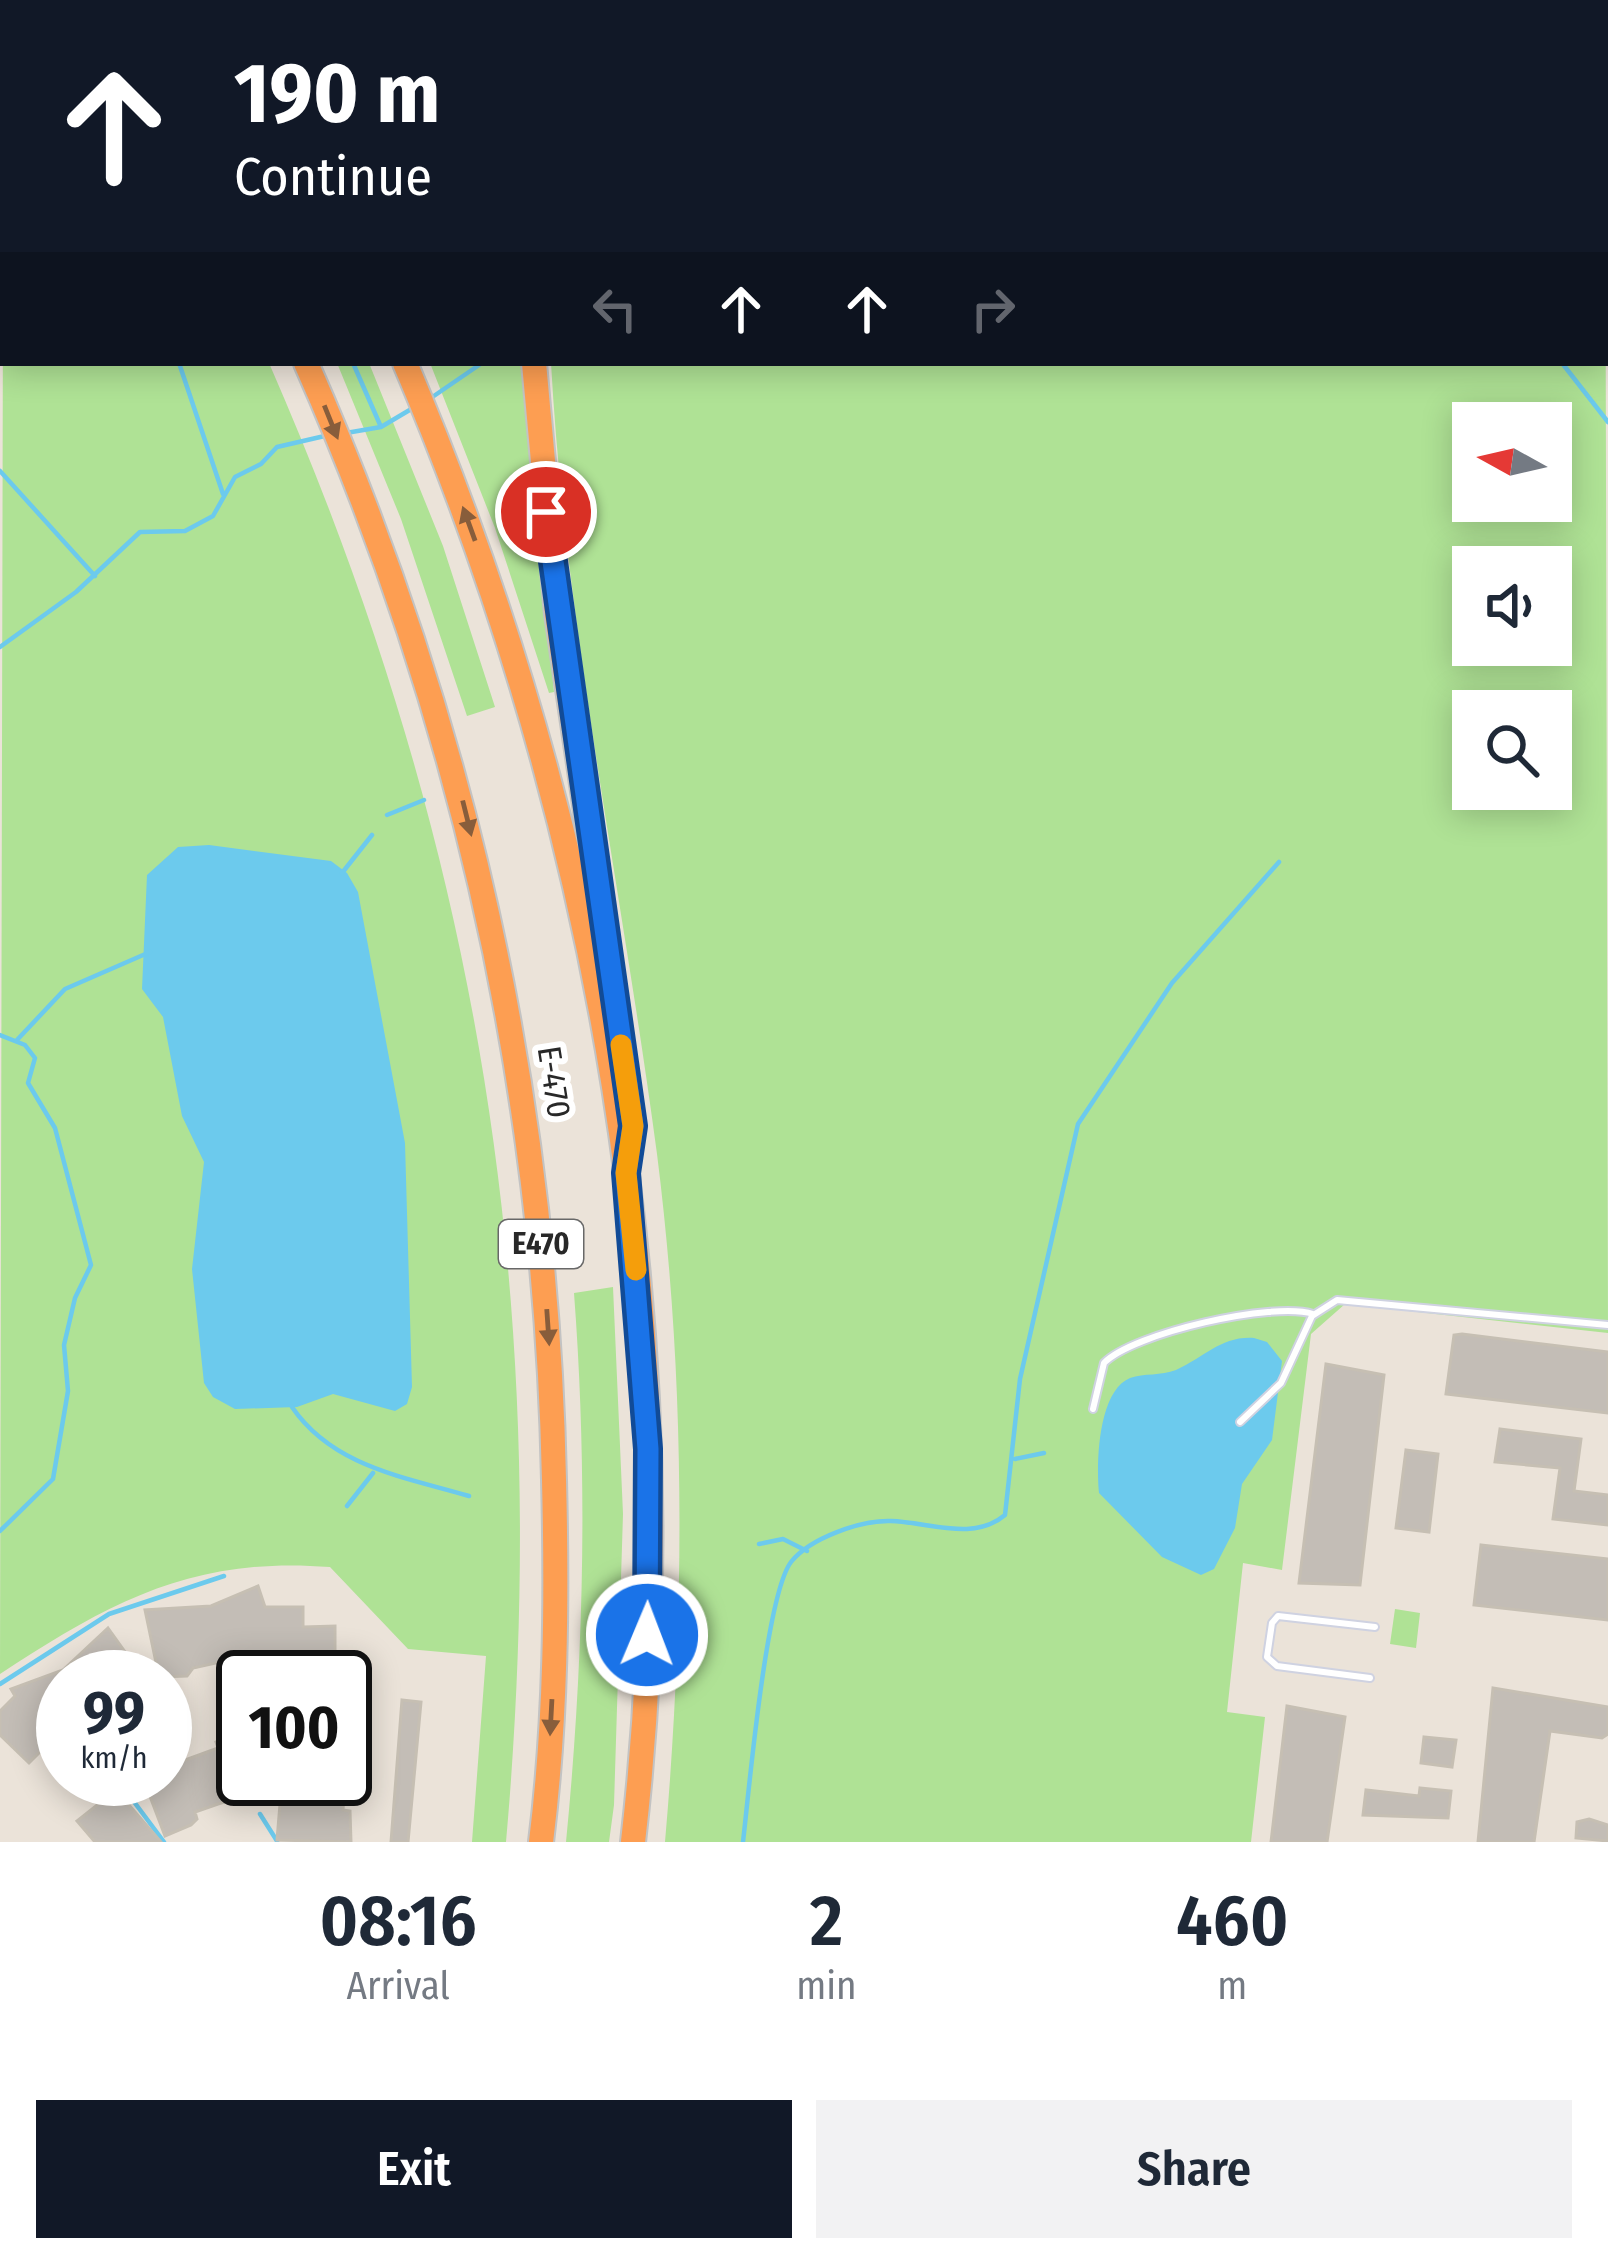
<!DOCTYPE html>
<style>
:root{--surface:#fff;--page:#f2f2f3;--text:#1f2937;--muted:#747a83;--accent:#111827}
body{margin:0;font-family:"Fira Sans Condensed",sans-serif;background:var(--page);color:var(--text);height:100vh;display:flex;flex-direction:column;font-size:45px;white-space:nowrap}
*{box-sizing:border-box;margin:0}
p{font-size:39px;color:var(--muted)}
.icon{flex:none;width:66px;height:66px;fill:none;stroke:currentColor;stroke-width:2;stroke-linecap:round;stroke-linejoin:round}
.map{position:relative;height:1842px;overflow:hidden}
.drawer{display:flex;flex-direction:column;background:var(--surface);flex:1}
.drawer>*{flex:none}
.hud{position:absolute;left:0px;top:0px;width:1608px;height:366px;box-shadow:0 6px 30px #0003;background:#111827;color:#fff;overflow:hidden}
.needle{width:78px;rotate:278deg}
.buttons{position:absolute;left:1452px;top:402px;display:grid;gap:24px}
.buttons a{display:grid;place-items:center;width:120px;height:120px;border-radius:0px;background:var(--surface);box-shadow:0 6px 30px #0003;font-size:60px}
.speed{position:absolute;left:36px;top:1650px;display:flex;gap:24px;font-size:60px;font-weight:700;text-align:center}
.speed>*{display:grid;place-content:center;width:156px;height:156px;border-radius:50%;background:var(--surface);box-shadow:0 6px 30px #0003;line-height:1}
.speed small{font-size:30px;font-weight:400}
.speed .limit{border:6px solid #111;border-radius:18px;background:#fff;color:#111}
.pin{position:absolute;display:grid;place-items:center;width:102px;height:102px;color:#fff;margin:-51px;border:6px solid #fff;border-radius:50%;box-shadow:0 3px 12px #0007}
.me{position:absolute;width:132px;margin:-66px;rotate:1deg;stroke-linejoin:round;filter:drop-shadow(0 0 9px #0008)}
.turn{display:flex;align-items:center;gap:42px;height:252px;padding:0 36px;font-size:54px}
.turn .icon{width:156px;height:156px;stroke-width:2.5}
.turn b{display:block;font-size:84px;line-height:102px}
.lanes{display:flex;align-items:center;height:114px;padding:0 36px;background:#0003;justify-content:center;gap:60px;direction:ltr}
.lanes .off{opacity:.35}
.eta{display:flex;justify-content:space-evenly;align-items:center;height:204px;text-align:center}
.eta b{font-size:72px;font-weight:600;line-height:84px}
.action{display:flex;gap:24px;margin-top:auto;padding:24px 36px}
.action a{flex:1;height:138px;border-radius:0px;background:var(--accent);color:#fff;font-size:48px;font-weight:600;line-height:138px;text-align:center}
.action a+a{background:var(--page);color:var(--text)}
.map>svg:first-child{display:block}
</style>
<div class="map">
<svg width="1608" height="1842" viewBox="0 0 1608 1842">
<rect width="100%" height="100%" fill="#ebe3d9"/>
<path fill="#afe295" fill-rule="evenodd" d="M 555,0 L 1302,0 L 1304,3 L 555,3 Z
M 1605,56 L 1608,1333 L 1345,1304 L 1311,1334 L 1282,1570 L 1243,1563 L 1227,1712 L 1265,1717 L 1251,1842 L 665,1842 C 685,1613 686,1382 657,1154 C 622,890 566,630 551,363 L 1605,363 ZM 1473,423 L 1551,423 L 1551,501 L 1473,501 ZM 1473,567 L 1551,567 L 1551,645 L 1473,645 ZM 1473,711 L 1551,711 L 1551,789 L 1473,789 Z
M 3,290 L 3,363 L 269,363 C 483,852 553,1311 506,1842 L 472,1842 L 486,1656 L 408,1649 L 330,1567 C 193,1556 110,1602 0,1674 Z
M 337,363 L 369,363 L 443,546 L 495,707 L 467,716 L 401,519 Z
M 430,363 L 522,363 L 554,692 L 549,693 L 495,528 Z
M 613,1287 L 623,1514 L 614,1805 L 609,1842 L 566,1842 C 584,1659 588,1477 574,1293 Z
M 1395,1609 L 1420,1613 L 1416,1648 L 1390,1644 Z"/>
<path fill="#6ccaed" d="M 209,845 L 331,861 L 347,873 L 358,892 L 405,1143 L 412,1387 L 407,1404 L 395,1411 L 333,1394 L 297,1407 L 235,1409 L 213,1397 L 204,1383 L 192,1269 L 204,1162 L 182,1116 L 163,1017 L 142,989 L 147,875 L 178,847 Z
M 1254,1338 L 1267,1342 L 1282,1361 L 1272,1440 L 1242,1484 L 1235,1528 L 1214,1569 L 1201,1575 L 1162,1557 L 1099,1493 C 1096,1464 1098,1391 1130,1378 C 1144,1373 1161,1376 1176,1370 C 1205,1357 1221,1336 1254,1338 Z"/>
<g fill="none" stroke-linecap="round" stroke-linejoin="round">
<path stroke="#6ccaed" stroke-width="4.5" d="M 367,0 L 367,3
M 874,0 L 874,3
M 673,3 L 673,0
M 179,363 L 223,494
M 353,363 L 381,427
M 1562,363 L 1608,422
M 428,400 L 482,363
M 346,433 L 381,427 L 413,408
M 0,471 L 95,576
M 0,647 L 76,592 L 140,532 L 185,531 L 213,516 L 235,477 L 261,464 L 277,447 L 329,435
M 387,815 L 424,800
M 342,873 L 372,835
M 0,1035 L 25,1045 L 35,1058 L 28,1083 L 55,1128 L 91,1265 L 75,1298 L 64,1345 L 68,1391 L 53,1479 L 0,1531
M 17,1040 L 65,989 L 150,952
M 292,1407 C 333,1467 405,1477 469,1496
M 1015,1459 L 1044,1453
M 347,1506 L 373,1473
M 759,1544 L 783,1539 L 807,1551
M 0,1684 L 109,1614 L 224,1576
M 117,1779 L 164,1842
M 260,1814 L 277,1841
M 743,1842 C 749,1791 766,1595 791,1562 C 810,1538 861,1520 891,1521 C 929,1522 973,1542 1005,1515 L 1020,1379 L 1078,1124 L 1172,983 L 1279,862"/>
</g>
<path fill="#c3bdb6" stroke="#c6bfb3" stroke-width="3" d="M 1462,1334 L 1608,1352 L 1608,1413 L 1446,1394 L 1454,1335 Z
M 1326,1364 L 1384,1375 L 1360,1585 L 1299,1583 Z
M 1500,1429 L 1581,1439 L 1574,1491 L 1608,1495 L 1608,1525 L 1553,1519 L 1560,1468 L 1495,1462 Z
M 1406,1450 L 1438,1454 L 1429,1532 L 1396,1528 Z
M 1481,1545 L 1608,1559 L 1608,1620 L 1474,1605 Z
M 258,1586 L 265,1607 L 303,1607 L 303,1627 L 335,1626 L 335,1656 L 303,1656 L 303,1664 L 286,1664 L 286,1657 L 256,1663 L 238,1663 L 238,1658 L 193,1668 L 187,1676 L 159,1677 L 145,1610 L 211,1606 Z
M 108,1628 L 143,1677 L 63,1677 L 63,1743 L 51,1752 L 47,1745 L 29,1763 L 0,1735 L 0,1711 L 15,1696 L 11,1689 L 63,1670 Z
M 1493,1688 L 1608,1707 L 1608,1734 L 1602,1738 L 1550,1731 L 1534,1842 L 1478,1842 Z
M 402,1700 L 421,1702 L 408,1842 L 391,1842 Z
M 1287,1706 L 1345,1717 L 1327,1842 L 1271,1842 Z
M 243,1727 L 243,1779 L 345,1779 L 343,1810 L 350,1811 L 351,1842 L 277,1840 L 281,1792 L 257,1801 L 239,1803 L 237,1798 L 218,1804 L 195,1812 L 197,1819 L 191,1825 L 165,1836 L 145,1783 L 165,1779 L 165,1736 L 177,1763 L 218,1748 L 216,1742 Z
M 1424,1737 L 1456,1740 L 1452,1767 L 1421,1763 Z
M 1420,1788 L 1451,1791 L 1448,1818 L 1363,1815 L 1366,1790 L 1419,1796 Z
M 116,1790 L 161,1842 L 95,1842 L 77,1821 Z
M 1589,1819 L 1608,1825 L 1608,1841 L 1576,1838 L 1577,1822 Z"/>
<g fill="none" stroke-linecap="round" stroke-linejoin="round">
<g stroke="#cfd2e1" stroke-width="10">
<path id="lane" d="M 1093,1409 L 1104,1363 C 1133,1333 1274,1301 1313,1314
M 1240,1422 L 1281,1383 L 1312,1316 L 1337,1300 L 1608,1325
M 324,1677 L 339,1664
M 1370,1678 L 1277,1666 L 1267,1657 L 1272,1623 L 1278,1616 L 1375,1627"/>
</g>
<g stroke="#c3c3c3" stroke-width="28">
<path id="highway" d="M 70,0 L 72,3
M 119,0 L 120,3
M 219,0 L 221,3
M 537,3 L 537,0
M 306,363 C 463,718 546,1092 554,1480 C 557,1600 556,1722 541,1842
M 405,363 C 601,825 691,1342 633,1842
M 534,363 L 557,614 L 610,975"/>
</g>
<use href="#lane" stroke="#fff" stroke-width="6"/>
<use href="#highway" stroke="#fd9e52" stroke-width="24"/>
</g>
<defs><path id="oneway-solid" d="M-6-.8H1V-3.2L6.5 0L1 3.2V.8H-6Z" transform="scale(3)"/></defs>
<g fill="#885d3b">
<use href="#oneway-solid" transform="translate(331 422) rotate(68)"/>
<use href="#oneway-solid" transform="translate(469 524) rotate(-110)"/>
<use href="#oneway-solid" transform="translate(467 818) rotate(76)"/>
<use href="#oneway-solid" transform="translate(548 1327) rotate(86)"/>
<use href="#oneway-solid" transform="translate(551 1717) rotate(93)"/>
</g>
<g fill="none" stroke-linecap="round" stroke-linejoin="round">
<g stroke="#114b97" stroke-width="30">
<path id="route" d="M 546,512 L 633,1126 L 626,1173 L 648,1449 L 647,1635"/>
</g>
<use href="#route" stroke="#1a73e8" stroke-width="21"/>
<path stroke="#f59e0b" stroke-width="21" d="M 621,1045 L 633,1126 L 626,1173 L 636,1270"/>
</g>
<g text-anchor="middle" dominant-baseline="central" stroke-width="12" stroke-linejoin="round" paint-order="stroke">
<rect fill="#fff" stroke="#686868" stroke-width="3" x="499" y="1220" width="84" height="48" rx="9"/>
<g font-size="30" font-weight="bold" fill="#282828">
<text x="541" y="1244">E470</text>
</g>
<g font-size="33" fill="#282828" stroke="#fff">
<text transform="translate(554 1082) rotate(81)">E-470</text>
</g>
</g>
</svg>
<div class="buttons">
<a><svg class="needle" viewBox="-14 -14 28 28"><path d="M0-13l5 13h-10z" fill="#e53935"/><path d="M0 13l5-13h-10z" fill="#747a83"/></svg></a>
<a><svg class="icon" aria-label="sound" viewBox="0 0 24 24"><path d="M4 9h4l5-4v14l-5-4H4zM17 9q2 3 0 6"/></svg></a>
<a><svg class="icon" aria-label="search" viewBox="0 0 24 24"><circle cx="10" cy="10" r="6"/><path d="M15 15l6 6"/></svg></a>
</div>
<div class="speed"><div>99<small>km/h</small></div><div class="limit">100</div></div>
<div class="pin" style="left:546px;top:512px;background:#d93025"><svg class="icon" aria-label="arrive" viewBox="0 0 24 24"><path d="M6 21V4h12l-3 4 3 4H6"/></svg></div>
<svg class="me" style="left:647px;top:1635px" viewBox="-20 -20 40 40"><circle r="17" fill="#1a73e8" stroke="#fff" stroke-width="3"/><path d="M0-11L8 9 0 5-8 9z" fill="#fff"/></svg>
<div class="hud">
<div class="turn"><svg class="icon" aria-label="ahead" viewBox="0 0 24 24"><path d="M12 20V5M6 11l6-6 6 6"/></svg><div><b>190 m</b>Continue</div></div>
<div class="lanes"><svg class="icon off" aria-label="left" viewBox="0 0 24 24"><path d="M17 20v-9H6M10 6l-5 5 5 5"/></svg><svg class="icon" aria-label="ahead" viewBox="0 0 24 24"><path d="M12 20V5M6 11l6-6 6 6"/></svg><svg class="icon" aria-label="ahead" viewBox="0 0 24 24"><path d="M12 20V5M6 11l6-6 6 6"/></svg><svg class="icon off" aria-label="right" viewBox="0 0 24 24"><path d="M7 20v-9h11M14 6l5 5-5 5"/></svg></div>
</div>
</div>
<section class="drawer">
<div class="eta">
<div><b>08:16</b><p>Arrival</p></div>
<div><b>2</b><p>min</p></div>
<div><b>460</b><p>m</p></div>
</div>
<div class="action"><a>Exit</a><a>Share</a></div>
</section>
